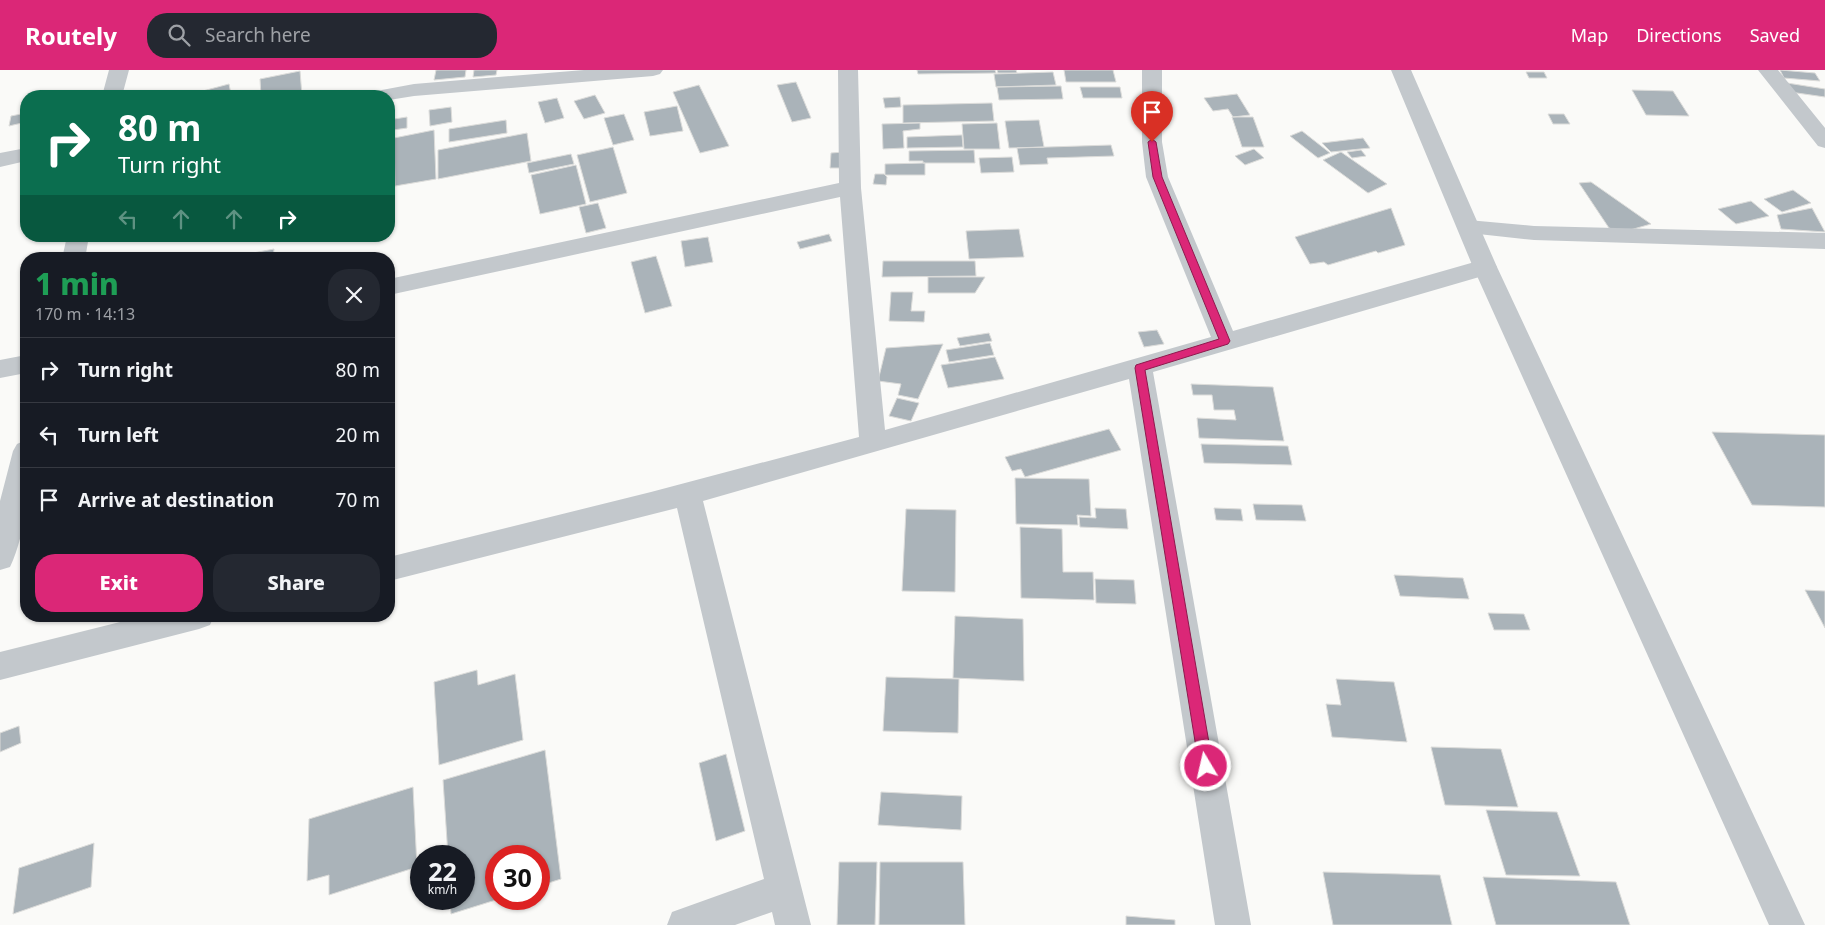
<!DOCTYPE html>
<meta charset="utf-8">
<style>
:root{--surface:#171b24;--page:#242831;--text:#f1f3f6;--muted:#9ea1a6;--line:#363941;--accent:#db2777}
body{margin:0;font-family:"Noto Sans",sans-serif;background:var(--page);color:var(--text);height:100vh;display:flex;flex-direction:column;font-size:19px;white-space:nowrap}
*{box-sizing:border-box;margin:0}
p{font-size:16px;color:var(--muted)}
.icon{flex:none;width:28px;height:28px;fill:none;stroke:currentColor;stroke-width:2;stroke-linecap:round;stroke-linejoin:round}
.map{position:relative;flex:1;overflow:hidden}
.sheet{position:absolute;left:20px;top:182px;width:375px;height:370px;display:flex;flex-direction:column;background:var(--surface);border-radius:20px;box-shadow:0 1px 4px #0004}
.sheet>*{flex:none}
.guide{position:absolute;left:20px;top:20px;width:375px;height:152px;border-radius:20px;box-shadow:0 1px 4px #0004;background:#0b6e4f;color:#fff;overflow:hidden}
.speed{position:absolute;left:410px;top:775px;display:flex;gap:10px;font-size:25px;font-weight:700;text-align:center}
.speed>*{display:grid;place-content:center;width:65px;height:65px;border-radius:50%;background:var(--surface);box-shadow:0 1px 4px #0004;line-height:1}
.speed small{font-size:12px;font-weight:400}
.speed .limit{border:8px solid #d22;background:#fff;color:#111}
.pin{position:absolute;display:grid;place-items:center;width:42px;height:42px;color:#fff;margin:-51px -21px;border-radius:50% 50% 50% 0;rotate:-45deg;box-shadow:0 0 5px #0007}
.pin .icon{rotate:45deg}
.me{position:absolute;width:55px;margin:-28px;rotate:351deg;stroke-linejoin:round;filter:drop-shadow(0 0 4px #0008)}
.turn{display:flex;align-items:center;gap:18px;height:105px;padding:0 15px;font-size:22px}
.turn .icon{width:65px;height:65px;stroke-width:2.5}
.turn b{display:block;font-size:35px;line-height:42px}
.lanes{display:flex;align-items:center;height:48px;padding:0 15px;background:#0003;justify-content:center;gap:25px;direction:ltr}
.lanes .off{opacity:.35}
.round{display:grid;place-items:center;flex:none;width:52px;height:52px;border-radius:20px;background:var(--page)}
.head{display:flex;align-items:center;justify-content:space-between;height:85px;padding:0 15px}
h1{font-size:30px;font-weight:800;line-height:38px;color:#1e9e55}
.primary-button{display:flex;gap:10px;margin-top:auto;padding:10px 15px}
.primary-button a{flex:1;height:58px;border-radius:20px;background:var(--accent);color:#fff;font-size:20px;font-weight:800;line-height:58px;text-align:center}
.primary-button a+a{background:var(--page);color:var(--text)}
ul{padding:0;list-style:none}
li{display:flex;align-items:center;gap:15px;height:65px;padding:0 15px;border-top:1px solid var(--line)}
li div{flex:1}
li b{display:block;font-size:19px}
li em{font-style:normal}
header{display:flex;align-items:center;gap:30px;box-sizing:border-box;height:70px;padding:0 25px;background:var(--accent);color:#fff}
header strong{font-size:24px}
nav{display:flex;gap:28px;margin-inline-start:auto;font-size:18px}
.search{width:350px;height:45px;background:var(--page);display:flex;align-items:center;gap:12px;box-sizing:border-box;padding:0 18px;border-radius:20px;color:var(--muted);font-size:19px}
.map>svg:first-child{display:block}
</style>
<header>
<strong>Routely</strong>
<div class="search"><svg class="icon" aria-label="search" viewBox="0 0 24 24"><circle cx="10" cy="10" r="6"/><path d="M15 15l6 6"/></svg>Search here</div>
<nav><a>Map</a><a>Directions</a><a>Saved</a></nav>
</header>
<div class="map">
<svg width="1825" height="855" viewBox="0 0 1825 855">
<rect width="100%" height="100%" fill="#fafaf8"/>
<path fill="#aab3b9" stroke="#dcdcda" d="M 436,0 L 466,0 L 465,7 L 434,10 Z
M 474,0 L 497,0 L 496,5 L 473,7 Z
M 917,0 L 995,0 L 996,3 L 918,4 Z
M 997,0 L 1016,0 L 1017,3 L 998,3 Z
M 1064,0 L 1113,0 L 1116,12 L 1066,12 Z
M 1780,0 L 1815,3 L 1820,11 L 1784,8 Z
M 300,1 L 302,26 L 261,26 L 260,9 Z
M 1053,2 L 1056,15 L 996,17 L 994,4 Z
M 1526,2 L 1544,2 L 1547,8 L 1529,8 Z
M 796,12 L 811,48 L 792,52 L 777,15 Z
M 1787,13 L 1825,19 L 1825,27 L 1790,22 Z
M 229,14 L 231,24 L 200,26 L 199,22 Z
M 699,15 L 729,76 L 700,83 L 673,22 Z
M 1061,16 L 1063,29 L 999,30 L 997,17 Z
M 1080,17 L 1120,17 L 1122,28 L 1083,28 Z
M 1632,20 L 1673,21 L 1689,46 L 1646,45 Z
M 1237,24 L 1250,45 L 1233,47 L 1228,39 L 1213,41 L 1204,28 Z
M 595,25 L 605,43 L 584,49 L 574,31 Z
M 900,27 L 901,37 L 885,38 L 883,28 Z
M 557,28 L 564,48 L 545,53 L 538,32 Z
M 992,33 L 994,51 L 903,53 L 903,35 Z
M 677,36 L 683,61 L 650,66 L 644,42 Z
M 451,37 L 452,52 L 430,56 L 429,40 Z
M 26,43 L 26,52 L 9,56 L 11,46 Z
M 624,44 L 634,70 L 613,75 L 604,48 Z
M 1548,44 L 1564,44 L 1570,54 L 1553,54 Z
M 407,47 L 407,58 L 393,60 L 394,49 Z
M 1232,47 L 1253,47 L 1264,77 L 1242,77 Z
M 506,50 L 507,63 L 449,72 L 449,59 Z
M 1039,50 L 1044,77 L 1009,78 L 1005,51 Z
M 920,53 L 920,59 L 903,61 L 904,78 L 883,79 L 882,54 Z
M 997,53 L 1000,79 L 964,79 L 962,54 Z
M 434,60 L 436,109 L 395,116 L 394,68 Z
M 1302,61 L 1330,83 L 1318,88 L 1290,66 Z
M 527,63 L 531,91 L 438,109 L 438,80 Z
M 962,65 L 963,77 L 907,78 L 907,67 Z
M 1363,68 L 1370,78 L 1331,82 L 1322,73 Z
M 1111,75 L 1114,86 L 1047,88 L 1048,94 L 1020,95 L 1017,78 Z
M 613,77 L 627,123 L 590,132 L 577,85 Z
M 1254,79 L 1264,88 L 1245,95 L 1235,86 Z
M 974,80 L 975,93 L 923,93 L 923,91 L 909,91 L 909,81 Z
M 1361,80 L 1366,86 L 1352,88 L 1347,82 Z
M 844,82 L 843,98 L 830,98 L 831,83 Z
M 1341,82 L 1387,114 L 1368,123 L 1323,90 Z
M 571,84 L 574,94 L 529,103 L 527,93 Z
M 1012,87 L 1014,102 L 981,103 L 979,88 Z
M 925,93 L 925,105 L 885,105 L 885,94 Z
M 576,95 L 586,134 L 540,144 L 531,105 Z
M 875,104 L 884,104 L 887,107 L 886,115 L 873,114 Z
M 1591,112 L 1651,154 L 1623,162 L 1609,158 L 1579,113 Z
M 1793,120 L 1811,133 L 1782,142 L 1764,129 Z
M 1751,131 L 1769,146 L 1736,154 L 1718,139 Z
M 598,133 L 606,158 L 586,163 L 579,137 Z
M 1391,138 L 1405,175 L 1378,183 L 1376,181 L 1328,195 L 1324,192 L 1310,194 L 1295,167 Z
M 1812,138 L 1825,162 L 1781,159 L 1777,145 Z
M 1019,159 L 1024,187 L 969,189 L 966,161 Z
M 829,164 L 832,171 L 800,179 L 797,172 Z
M 708,167 L 713,192 L 685,197 L 681,171 Z
M 274,179 L 273,189 L 248,189 L 248,184 Z
M 656,186 L 672,236 L 645,243 L 631,192 Z
M 883,191 L 975,191 L 976,206 L 882,207 Z
M 928,207 L 985,207 L 975,223 L 928,223 Z
M 891,222 L 913,222 L 911,241 L 925,241 L 924,252 L 889,251 Z
M 1157,260 L 1164,274 L 1144,277 L 1138,262 Z
M 989,263 L 992,271 L 960,276 L 957,268 Z
M 990,273 L 994,285 L 949,292 L 946,280 Z
M 943,274 L 918,329 L 898,325 L 901,314 L 878,311 L 886,278 Z
M 995,287 L 1004,309 L 948,318 L 941,295 Z
M 1191,314 L 1273,317 L 1284,371 L 1199,368 L 1197,348 L 1236,350 L 1234,340 L 1214,340 L 1212,325 L 1193,325 Z
M 897,328 L 919,333 L 911,351 L 889,346 Z
M 1109,359 L 1121,380 L 1025,407 L 1021,399 L 1012,401 L 1005,387 Z
M 1712,362 L 1825,365 L 1825,437 L 1752,435 Z
M 1201,374 L 1288,376 L 1292,395 L 1204,393 Z
M 1015,408 L 1089,409 L 1091,446 L 1077,445 L 1078,455 L 1016,454 Z
M 1253,434 L 1302,435 L 1306,451 L 1256,450 Z
M 1095,438 L 1126,439 L 1128,459 L 1080,457 L 1079,447 L 1096,448 Z
M 1214,438 L 1241,439 L 1243,451 L 1216,450 Z
M 906,439 L 956,440 L 955,522 L 902,521 Z
M 1020,457 L 1062,459 L 1063,502 L 1093,502 L 1094,530 L 1021,528 Z
M 1394,505 L 1463,508 L 1469,529 L 1400,526 Z
M 1095,509 L 1134,510 L 1136,534 L 1096,533 Z
M 1805,520 L 1825,521 L 1825,558 Z
M 1488,543 L 1524,544 L 1530,560 L 1494,560 Z
M 955,546 L 1023,549 L 1024,611 L 953,608 Z
M 477,600 L 478,615 L 515,604 L 523,670 L 439,695 L 434,612 Z
M 886,607 L 959,609 L 958,663 L 883,661 Z
M 1336,609 L 1394,612 L 1407,672 L 1332,667 L 1326,634 L 1341,635 Z
M 19,656 L 21,673 L 0,682 L 0,663 Z
M 1431,677 L 1501,679 L 1518,737 L 1445,735 Z
M 545,680 L 561,809 L 539,816 L 539,786 L 496,786 L 496,829 L 499,829 L 451,844 L 450,829 L 464,829 L 464,786 L 448,786 L 443,710 Z
M 726,684 L 745,761 L 716,771 L 699,693 Z
M 413,717 L 417,797 L 329,825 L 329,805 L 307,811 L 309,749 Z
M 881,722 L 962,726 L 961,760 L 878,755 Z
M 1486,740 L 1557,742 L 1580,806 L 1506,805 Z
M 94,773 L 91,817 L 13,844 L 19,798 Z
M 839,792 L 877,792 L 875,855 L 837,855 Z
M 880,792 L 963,792 L 965,855 L 879,855 Z
M 1323,802 L 1440,805 L 1452,855 L 1333,855 Z
M 1483,807 L 1616,812 L 1630,855 L 1496,855 Z
M 1126,846 L 1175,850 L 1175,855 L 1126,855 Z"/>
<g fill="none" stroke-linecap="round" stroke-linejoin="round">
<path fill="#c3c8cc" fill-rule="evenodd" d="M 109,0 L 129,0 L 122,26 L 102,26 Z
M 584,0 L 663,0 L 660,4 L 653,6 L 414,26 L 389,30 L 389,26 L 368,26 L 371,22 L 414,14 Z
M 838,0 L 858,0 L 861,118 L 885,360 L 1211,267 L 1146,107 L 1142,72 L 1142,0 L 1162,0 L 1162,72 L 1168,107 L 1233,261 L 1485,189 L 1493,191 L 1497,197 L 1493,203 L 1153,302 L 1251,855 L 1215,855 L 1129,309 L 703,431 L 811,855 L 775,855 L 772,842 L 735,855 L 667,855 L 672,842 L 764,809 L 677,438 L 389,511 L 389,487 L 651,422 L 859,367 L 840,127 L 389,225 L 389,209 L 839,113 Z
M 1758,0 L 1778,0 L 1825,58 L 1825,78 L 1818,76 Z
M 26,78 L 26,91 L 0,97 L 0,83 Z
M 1468,150 L 1534,156 L 1825,163 L 1825,179 L 1534,170 L 1460,162 L 1457,157 L 1460,152 Z
M 67,166 L 89,166 L 85,189 L 62,189 Z
M 26,285 L 26,303 L 0,308 L 0,290 Z
M 26,370 C 29,411 28,459 10,497 L 0,500 L 0,431 L 13,381 L 17,374 Z
M 144,546 L 214,546 L 210,555 L 199,559 L 0,610 L 0,582 Z"/>
<path fill="#c3c8cc" fill-rule="evenodd" d="M 1391,0 L 1411,0 L 1497,197 L 1805,855 L 1769,855 L 1473,197 Z"/>
</g>
<path fill="#db2777" stroke="#8e194d" d="M 1152,69 L 1156,72 L 1162,107 L 1230,271 L 1228,274 L 1145,300 L 1213,696 L 1211,701 L 1206,703 L 1201,701 L 1199,696 L 1135,298 L 1136,295 L 1219,269 L 1153,107 L 1148,72 Z"/>
</svg>
<div class="speed"><div>22<small>km/h</small></div><div class="limit">30</div></div>
<div class="pin" style="left:1152px;top:72px;background:#d93025"><svg class="icon" aria-label="arrive" viewBox="0 0 24 24"><path d="M6 21V4h12l-3 4 3 4H6"/></svg></div>
<svg class="me" style="left:1206px;top:696px" viewBox="-20 -20 40 40"><circle r="17" fill="#db2777" stroke="#fff" stroke-width="3"/><path d="M0-11L8 9 0 5-8 9z" fill="#fff"/></svg>
<div class="guide">
<div class="turn"><svg class="icon" aria-label="right" viewBox="0 0 24 24"><path d="M7 20v-9h11M14 6l5 5-5 5"/></svg><div><b>80 m</b>Turn right</div></div>
<div class="lanes"><svg class="icon off" aria-label="left" viewBox="0 0 24 24"><path d="M17 20v-9H6M10 6l-5 5 5 5"/></svg><svg class="icon off" aria-label="ahead" viewBox="0 0 24 24"><path d="M12 20V5M6 11l6-6 6 6"/></svg><svg class="icon off" aria-label="ahead" viewBox="0 0 24 24"><path d="M12 20V5M6 11l6-6 6 6"/></svg><svg class="icon" aria-label="right" viewBox="0 0 24 24"><path d="M7 20v-9h11M14 6l5 5-5 5"/></svg></div>
</div>
<section class="sheet">
<div class="head"><div><h1>1 min</h1><p>170 m · 14:13</p></div><a class="round"><svg class="icon" aria-label="close" viewBox="0 0 24 24"><path d="M6 6l12 12M18 6L6 18"/></svg></a></div>
<ul>
<li><svg class="icon" aria-label="right" viewBox="0 0 24 24"><path d="M7 20v-9h11M14 6l5 5-5 5"/></svg><div><b>Turn right</b></div><em>80 m</em></li>
<li><svg class="icon" aria-label="left" viewBox="0 0 24 24"><path d="M17 20v-9H6M10 6l-5 5 5 5"/></svg><div><b>Turn left</b></div><em>20 m</em></li>
<li><svg class="icon" aria-label="arrive" viewBox="0 0 24 24"><path d="M6 21V4h12l-3 4 3 4H6"/></svg><div><b>Arrive at destination</b></div><em>70 m</em></li>
</ul>
<div class="primary-button"><a>Exit</a><a>Share</a></div>
</section>
</div>
